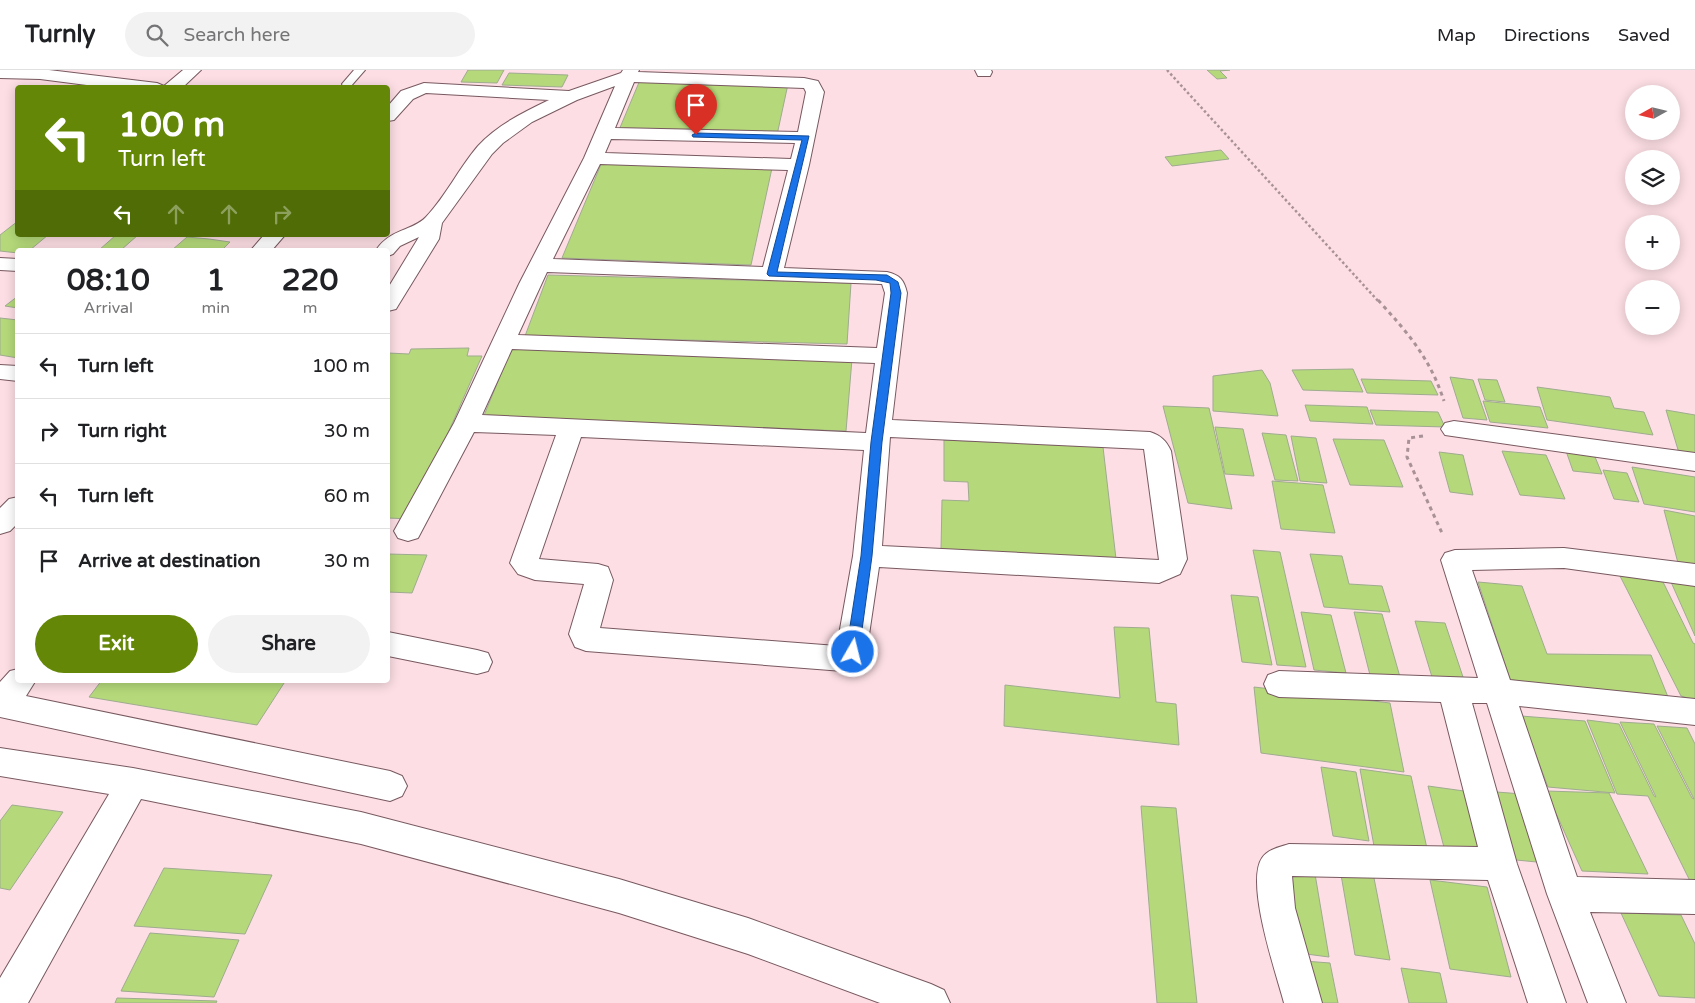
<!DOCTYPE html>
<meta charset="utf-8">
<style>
:root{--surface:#fff;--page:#f2f2f2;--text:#202124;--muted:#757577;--line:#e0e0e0;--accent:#648708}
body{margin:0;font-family:"Varela Round",sans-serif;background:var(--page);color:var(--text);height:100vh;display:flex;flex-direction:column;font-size:19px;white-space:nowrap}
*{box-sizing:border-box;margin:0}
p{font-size:16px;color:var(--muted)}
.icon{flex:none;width:28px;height:28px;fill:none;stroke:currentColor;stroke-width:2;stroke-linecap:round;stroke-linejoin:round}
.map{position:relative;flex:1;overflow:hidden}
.details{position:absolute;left:15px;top:178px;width:375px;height:435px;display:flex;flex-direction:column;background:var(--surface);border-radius:5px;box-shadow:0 2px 12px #0003}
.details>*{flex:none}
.guide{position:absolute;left:15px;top:15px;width:375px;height:152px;border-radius:5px;box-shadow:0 2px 12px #0003;background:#648708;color:#fff;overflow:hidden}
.needle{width:32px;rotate:262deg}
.fabs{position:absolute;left:1625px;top:15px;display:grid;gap:10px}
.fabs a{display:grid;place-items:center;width:55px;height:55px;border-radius:50%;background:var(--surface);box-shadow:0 2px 12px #0003;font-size:25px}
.pin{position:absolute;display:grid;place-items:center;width:42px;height:42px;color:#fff;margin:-51px -21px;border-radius:50% 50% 50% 0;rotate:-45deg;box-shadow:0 0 5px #0007}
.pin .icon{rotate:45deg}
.me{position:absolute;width:55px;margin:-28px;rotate:8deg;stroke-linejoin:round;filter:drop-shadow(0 0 4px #0008)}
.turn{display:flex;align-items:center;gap:18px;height:105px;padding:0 20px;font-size:22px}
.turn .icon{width:65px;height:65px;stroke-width:2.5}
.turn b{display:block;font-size:35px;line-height:42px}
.lanes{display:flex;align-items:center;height:48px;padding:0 20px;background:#0003;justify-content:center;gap:25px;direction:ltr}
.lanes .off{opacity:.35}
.eta{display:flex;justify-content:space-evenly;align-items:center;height:85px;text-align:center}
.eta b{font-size:30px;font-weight:700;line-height:35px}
.primary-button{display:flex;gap:10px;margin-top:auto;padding:10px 20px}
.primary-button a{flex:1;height:58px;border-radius:30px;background:var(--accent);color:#fff;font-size:20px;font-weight:700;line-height:58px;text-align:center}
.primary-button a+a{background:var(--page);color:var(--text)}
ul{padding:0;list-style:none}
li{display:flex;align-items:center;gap:15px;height:65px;padding:0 20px;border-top:1px solid var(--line)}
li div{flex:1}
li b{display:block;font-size:19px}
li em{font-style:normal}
header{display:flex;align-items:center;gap:30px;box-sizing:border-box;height:70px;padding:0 25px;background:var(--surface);border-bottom:1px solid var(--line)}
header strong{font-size:24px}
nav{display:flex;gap:28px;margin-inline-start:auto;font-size:18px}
.search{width:350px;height:45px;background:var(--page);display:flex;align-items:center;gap:12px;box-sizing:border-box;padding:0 18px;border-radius:28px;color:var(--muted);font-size:19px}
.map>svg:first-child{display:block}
</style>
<header>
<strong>Turnly</strong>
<div class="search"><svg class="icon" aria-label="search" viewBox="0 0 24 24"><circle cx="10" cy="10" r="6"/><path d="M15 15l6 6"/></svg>Search here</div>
<nav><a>Map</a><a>Directions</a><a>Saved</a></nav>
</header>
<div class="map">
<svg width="1695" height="933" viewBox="0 0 1695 933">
<rect width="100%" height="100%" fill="#fcdee4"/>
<path fill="#b5d97a" stroke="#9fab8f" d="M 468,0 L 504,0 L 497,13 L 461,12 Z
M 1207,0 L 1230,0 L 1220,1 L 1227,8 L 1217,9 Z
M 509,3 L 568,5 L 562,17 L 502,15 Z
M 640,10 L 788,14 L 777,65 L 619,60 Z
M 1221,80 L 1229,89 L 1172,96 L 1165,87 Z
M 602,92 L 772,98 L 751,195 L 562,188 Z
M 18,151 L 18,165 L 48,165 L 30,180 L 18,180 L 18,183 L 0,181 L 0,165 Z
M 116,165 L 138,165 L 121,180 L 99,180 Z
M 187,167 L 209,169 L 230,172 L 222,180 L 172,180 Z
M 548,205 L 851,213 L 847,274 L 525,266 Z
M 18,226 L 18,238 L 5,236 Z
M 0,248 L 18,250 L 18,288 L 0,285 Z
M 512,277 L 852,289 L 846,361 L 483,348 Z
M 469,278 L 467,286 L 482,286 L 410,449 L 388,448 L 388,283 L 409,284 L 411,279 Z
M 1353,299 L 1363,322 L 1303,320 L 1292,300 Z
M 1262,300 L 1270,313 L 1278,346 L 1213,341 L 1213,306 Z
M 1450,307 L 1473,310 L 1487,350 L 1463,348 Z
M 1361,309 L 1431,311 L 1438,325 L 1367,323 Z
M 1478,309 L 1497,310 L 1505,332 L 1485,330 Z
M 1537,317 L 1610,327 L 1614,338 L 1644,342 L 1653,365 L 1547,350 Z
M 1483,331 L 1540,337 L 1548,358 L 1490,352 Z
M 1305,335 L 1367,337 L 1373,354 L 1310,351 Z
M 1163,336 L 1209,338 L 1232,439 L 1188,433 Z
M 1370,340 L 1438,342 L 1445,357 L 1376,355 Z
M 1666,340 L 1695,345 L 1695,386 L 1679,383 Z
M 1215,357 L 1243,359 L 1254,406 L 1225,404 Z
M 1262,363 L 1286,365 L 1298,411 L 1275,410 Z
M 1291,366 L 1316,368 L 1327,413 L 1300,411 Z
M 1333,369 L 1384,370 L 1403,417 L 1350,415 Z
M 944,370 L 1103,377 L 1116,489 L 941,480 L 942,430 L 969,431 L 968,412 L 944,411 Z
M 1565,378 L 1593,382 L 1602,404 L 1573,401 Z
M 1502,381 L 1546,385 L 1565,429 L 1520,425 Z
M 1439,382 L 1463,385 L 1473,425 L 1450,422 Z
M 1632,397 L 1695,407 L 1695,442 L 1644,434 Z
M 1603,400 L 1627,403 L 1639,432 L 1614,429 Z
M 1272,411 L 1323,415 L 1335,463 L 1281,459 Z
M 1664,440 L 1695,446 L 1695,497 L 1678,493 Z
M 1253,480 L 1280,482 L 1306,597 L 1277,595 Z
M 388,484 L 427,485 L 412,523 L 388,522 Z
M 1310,484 L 1342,486 L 1349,514 L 1382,516 L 1390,542 L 1324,537 Z
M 1619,504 L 1663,512 L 1693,573 L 1695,574 L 1695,630 L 1681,626 Z
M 1478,512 L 1522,516 L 1547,584 L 1651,585 L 1668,627 L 1512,615 Z
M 1671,512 L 1695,516 L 1695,566 Z
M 1231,525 L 1258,527 L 1272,595 L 1242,592 Z
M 1301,542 L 1331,545 L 1346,603 L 1314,600 Z
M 1354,542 L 1382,544 L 1400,607 L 1370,605 Z
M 1415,551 L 1445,553 L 1464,610 L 1432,607 Z
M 1114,557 L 1149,558 L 1156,632 L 1176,634 L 1179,675 L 1004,656 L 1005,615 L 1120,628 Z
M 102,610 L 286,610 L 257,655 L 89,627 Z
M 1254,617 L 1390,633 L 1404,702 L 1261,683 Z
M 1521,646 L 1585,651 L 1615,723 L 1548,717 Z
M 1587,650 L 1619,654 L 1654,726 L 1656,727 L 1620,652 L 1654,654 L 1692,728 L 1694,729 L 1657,656 L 1687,658 L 1695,674 L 1695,812 L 1690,811 L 1648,726 L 1617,724 Z
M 1321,697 L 1356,702 L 1369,771 L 1333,766 Z
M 1360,699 L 1411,706 L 1428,783 L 1374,776 Z
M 1428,716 L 1464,721 L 1487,787 L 1446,785 Z
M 1484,721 L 1522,724 L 1547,793 L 1506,789 Z
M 1546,721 L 1609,723 L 1648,804 L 1582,801 Z
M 12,735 L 63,742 L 10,820 L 0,818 L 0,751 Z
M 1141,736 L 1176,738 L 1197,933 L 1157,933 Z
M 164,798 L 272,805 L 245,864 L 134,856 Z
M 1280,799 L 1315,804 L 1329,887 L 1291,882 Z
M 1340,799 L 1373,803 L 1390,890 L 1355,885 Z
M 1430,810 L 1487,817 L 1511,907 L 1450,899 Z
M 1621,843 L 1681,845 L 1695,874 L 1695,928 L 1659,926 Z
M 150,863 L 239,870 L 214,927 L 121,921 Z
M 1304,891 L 1330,893 L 1338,933 L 1312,933 Z
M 1401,898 L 1440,903 L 1447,933 L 1409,933 Z
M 117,928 L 217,931 L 216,933 L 115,933 Z"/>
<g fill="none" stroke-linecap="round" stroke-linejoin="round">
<g stroke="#785960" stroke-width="2">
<path id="service" d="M 354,0 L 365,0 L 351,16 L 343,16 L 342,14 Z"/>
</g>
<g stroke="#785960" stroke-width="2">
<path id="minor" d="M 0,0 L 49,0 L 157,13 L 164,16 L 183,0 L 201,0 L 182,18 L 110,18 L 40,9 L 0,8 Z
M 623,0 L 639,0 L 638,2 L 804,8 L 818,11 L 824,22 L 809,95 L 784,198 L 887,202 C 900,205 904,210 907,223 L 892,350 L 1150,362 C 1161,366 1166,370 1171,381 L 1187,489 L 1180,504 L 1159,513 L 879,497 L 866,585 L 862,594 L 843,601 L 586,581 L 575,577 L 569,564 L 584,514 L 535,510 L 518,504 L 510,493 L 556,365 L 474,362 L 418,468 L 408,471 L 398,468 L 394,461 L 454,353 L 519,214 L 584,88 L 615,16 L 577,30 L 532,52 L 503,73 L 492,84 L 442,153 L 439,169 L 399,234 L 396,239 L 388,241 L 388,218 L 419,167 L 400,176 L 393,184 L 388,186 L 388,180 L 376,180 C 391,158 413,161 426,147 C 446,126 459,98 478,76 C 497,55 524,42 549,30 L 426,23 L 413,29 L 394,50 L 388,51 L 388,36 L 401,21 L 424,13 L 569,21 L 621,3 ZM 634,12 L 804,18 L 806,22 L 798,62 L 615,58 ZM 611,69 L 795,73 L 791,89 L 605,83 ZM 600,94 L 788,100 L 763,197 L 553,189 ZM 547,202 L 882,214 L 885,223 L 877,278 L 518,265 ZM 512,279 L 875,293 L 866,363 L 482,345 ZM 581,367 L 864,380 L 853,486 L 837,576 L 600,558 L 613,510 L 608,497 L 598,494 L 539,489 ZM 890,367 L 1144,379 L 1159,490 L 882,476 Z
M 975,0 L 991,0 L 992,2 L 990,6 L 978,6 Z
M 264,165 L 285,165 L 272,180 L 251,180 Z
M 0,188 L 18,189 L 18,201 L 0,200 Z
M 0,295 L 18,296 L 18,311 L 0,309 Z
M 1454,351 L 1695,383 L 1695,401 L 1445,365 L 1441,359 L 1445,353 Z
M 18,427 L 18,453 L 10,461 L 0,464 L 0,438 L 9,429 Z
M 1564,478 L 1695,494 L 1695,516 L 1564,498 L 1472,500 L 1510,610 L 1695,629 L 1695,655 L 1519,636 L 1577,807 L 1695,810 L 1695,844 L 1590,842 L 1626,933 L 1588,933 L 1547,824 L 1487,633 L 1472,633 L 1517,794 L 1566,933 L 1528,933 L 1488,810 L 1292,806 L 1295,838 L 1322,933 L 1284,933 C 1276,903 1245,813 1262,788 C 1268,779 1280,777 1289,774 L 1478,777 L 1441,632 L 1279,627 L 1268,623 L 1264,614 L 1268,605 L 1279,601 L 1478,608 L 1441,490 L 1445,483 L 1455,480 Z
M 388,562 L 477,580 L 488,583 L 492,592 L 488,601 L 477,604 L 388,586 Z
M 18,599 L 18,610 L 36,610 L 26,626 L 390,701 L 402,706 L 407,716 L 402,726 L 390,731 L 0,647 L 0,612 L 10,601 Z
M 0,678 L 133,698 L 361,742 L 619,809 L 748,848 L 931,914 L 944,920 L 950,933 L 880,933 L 748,884 L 619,843 L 361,774 L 141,729 L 28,933 L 0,933 L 0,908 L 109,724 L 0,706 Z"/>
</g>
<path stroke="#a99297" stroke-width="2.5" stroke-dasharray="2.5 2.5" stroke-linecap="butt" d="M 1167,0 L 1379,232"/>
<path stroke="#a99297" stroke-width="3" stroke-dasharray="4 4" stroke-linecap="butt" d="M 1378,230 C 1408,263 1430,288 1444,331
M 1423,366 L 1409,368 L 1407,387 L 1442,463"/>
<use href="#service" fill="#fff" fill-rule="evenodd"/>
<use href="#minor" fill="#fff" fill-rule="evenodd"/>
</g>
<path fill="#1a73e8" stroke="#114b97" d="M 696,63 L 809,66 L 777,202 L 887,205 L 898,212 L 901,223 L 882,372 L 872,486 L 859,582 L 857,586 L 848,586 L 846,582 L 861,486 L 871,372 L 891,223 L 890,213 L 876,210 L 769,206 L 767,204 L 802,70 L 693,67 L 692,65 Z"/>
</svg>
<div class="fabs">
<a><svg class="needle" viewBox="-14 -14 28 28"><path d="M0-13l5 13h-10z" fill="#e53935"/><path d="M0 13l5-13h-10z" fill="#757577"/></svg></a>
<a><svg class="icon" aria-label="layers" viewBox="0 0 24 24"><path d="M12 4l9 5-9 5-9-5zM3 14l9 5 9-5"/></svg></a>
<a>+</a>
<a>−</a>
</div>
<div class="pin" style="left:696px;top:65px;background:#d93025"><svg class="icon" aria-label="arrive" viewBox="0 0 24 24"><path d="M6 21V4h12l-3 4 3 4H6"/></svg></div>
<svg class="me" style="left:853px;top:582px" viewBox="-20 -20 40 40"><circle r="17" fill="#1a73e8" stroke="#fff" stroke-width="3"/><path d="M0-11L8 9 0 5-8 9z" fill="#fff"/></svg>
<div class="guide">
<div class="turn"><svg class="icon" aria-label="left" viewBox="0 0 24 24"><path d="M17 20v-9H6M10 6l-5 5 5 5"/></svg><div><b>100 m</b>Turn left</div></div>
<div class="lanes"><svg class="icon" aria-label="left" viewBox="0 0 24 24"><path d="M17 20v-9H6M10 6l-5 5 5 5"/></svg><svg class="icon off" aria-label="ahead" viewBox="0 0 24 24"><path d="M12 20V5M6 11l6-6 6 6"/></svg><svg class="icon off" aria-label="ahead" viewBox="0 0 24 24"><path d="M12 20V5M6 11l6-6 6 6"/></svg><svg class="icon off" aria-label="right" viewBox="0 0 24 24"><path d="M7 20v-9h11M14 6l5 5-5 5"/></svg></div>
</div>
<section class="details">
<div class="eta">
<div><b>08:10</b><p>Arrival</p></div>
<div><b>1</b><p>min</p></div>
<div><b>220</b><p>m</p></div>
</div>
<ul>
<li><svg class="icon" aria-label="left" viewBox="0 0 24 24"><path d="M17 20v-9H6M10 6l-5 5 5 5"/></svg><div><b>Turn left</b></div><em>100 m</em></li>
<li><svg class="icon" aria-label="right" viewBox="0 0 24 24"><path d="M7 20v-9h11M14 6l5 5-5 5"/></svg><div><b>Turn right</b></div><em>30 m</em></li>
<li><svg class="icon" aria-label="left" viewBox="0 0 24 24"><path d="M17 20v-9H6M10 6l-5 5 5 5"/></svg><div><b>Turn left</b></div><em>60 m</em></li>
<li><svg class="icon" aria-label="arrive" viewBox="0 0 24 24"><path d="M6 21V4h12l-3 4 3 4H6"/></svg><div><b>Arrive at destination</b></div><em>30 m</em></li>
</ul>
<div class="primary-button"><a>Exit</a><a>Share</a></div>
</section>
</div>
